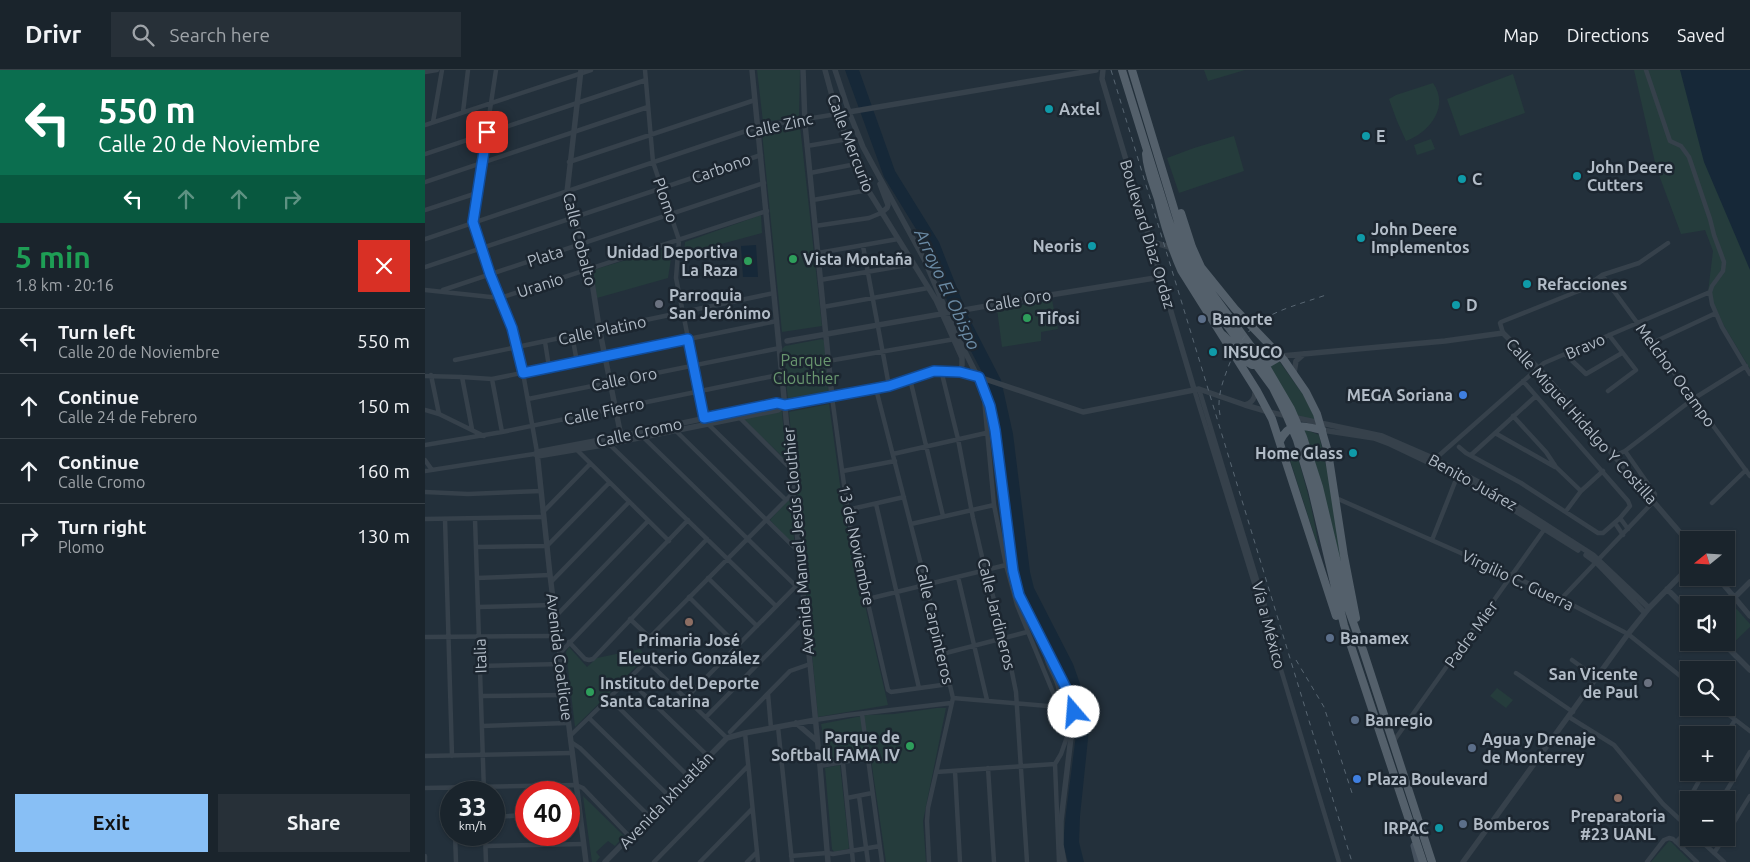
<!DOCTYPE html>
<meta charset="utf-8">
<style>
:root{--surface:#1a242c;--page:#273038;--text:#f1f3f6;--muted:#9fa4a9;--line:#384148;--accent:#88bff5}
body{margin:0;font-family:Ubuntu,sans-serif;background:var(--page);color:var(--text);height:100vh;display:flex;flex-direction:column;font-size:19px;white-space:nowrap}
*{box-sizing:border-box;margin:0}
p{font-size:16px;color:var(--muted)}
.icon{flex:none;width:28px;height:28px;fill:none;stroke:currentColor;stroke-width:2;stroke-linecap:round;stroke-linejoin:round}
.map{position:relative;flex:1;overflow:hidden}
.panel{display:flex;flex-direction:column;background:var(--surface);width:425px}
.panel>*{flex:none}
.banner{background:#0b6e4f;color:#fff;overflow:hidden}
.needle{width:32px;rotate:252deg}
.controls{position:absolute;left:1255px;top:461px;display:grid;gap:10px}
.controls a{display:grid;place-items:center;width:55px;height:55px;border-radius:0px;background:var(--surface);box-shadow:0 1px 4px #0004,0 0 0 1px var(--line);font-size:25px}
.speed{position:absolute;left:15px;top:711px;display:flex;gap:10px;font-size:25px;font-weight:700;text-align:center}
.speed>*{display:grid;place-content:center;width:65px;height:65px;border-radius:50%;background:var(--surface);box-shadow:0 1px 4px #0004,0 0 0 1px var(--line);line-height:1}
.speed small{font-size:12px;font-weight:400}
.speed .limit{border:8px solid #d22;background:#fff;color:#111}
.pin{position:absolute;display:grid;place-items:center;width:42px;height:42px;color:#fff;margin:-21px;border-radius:10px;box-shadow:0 2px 8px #0006}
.me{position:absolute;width:55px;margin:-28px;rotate:342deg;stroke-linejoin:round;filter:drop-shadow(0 0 4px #0008)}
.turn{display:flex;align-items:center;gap:18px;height:105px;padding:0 15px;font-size:22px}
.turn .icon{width:65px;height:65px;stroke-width:2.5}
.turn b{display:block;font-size:35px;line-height:42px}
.lanes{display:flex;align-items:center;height:48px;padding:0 15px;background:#0003;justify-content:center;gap:25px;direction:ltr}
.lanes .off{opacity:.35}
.round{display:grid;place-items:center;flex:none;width:52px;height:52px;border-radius:0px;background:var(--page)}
.overview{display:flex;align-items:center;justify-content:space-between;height:85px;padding:0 15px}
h1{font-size:30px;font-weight:700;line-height:38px;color:#1e9e55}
.action{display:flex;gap:10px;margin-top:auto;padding:10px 15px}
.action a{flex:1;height:58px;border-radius:0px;background:var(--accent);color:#111;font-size:20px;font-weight:700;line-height:58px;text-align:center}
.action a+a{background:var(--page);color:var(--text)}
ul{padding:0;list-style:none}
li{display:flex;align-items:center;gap:15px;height:65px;padding:0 15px;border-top:1px solid var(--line)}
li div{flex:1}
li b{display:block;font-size:19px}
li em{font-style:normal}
header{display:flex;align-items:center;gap:30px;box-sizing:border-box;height:70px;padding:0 25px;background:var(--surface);border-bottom:1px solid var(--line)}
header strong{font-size:24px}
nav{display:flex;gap:28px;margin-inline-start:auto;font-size:18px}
.search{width:350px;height:45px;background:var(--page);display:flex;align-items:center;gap:12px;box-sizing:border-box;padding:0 18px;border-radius:0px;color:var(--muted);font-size:19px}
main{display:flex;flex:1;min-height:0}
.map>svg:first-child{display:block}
</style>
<header>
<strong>Drivr</strong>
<div class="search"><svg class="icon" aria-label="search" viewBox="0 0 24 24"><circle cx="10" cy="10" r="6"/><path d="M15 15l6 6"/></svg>Search here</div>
<nav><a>Map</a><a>Directions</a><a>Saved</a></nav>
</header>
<main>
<section class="panel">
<div class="banner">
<div class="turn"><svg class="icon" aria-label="left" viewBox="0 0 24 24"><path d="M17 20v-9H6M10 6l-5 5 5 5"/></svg><div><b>550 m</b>Calle 20 de Noviembre</div></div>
<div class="lanes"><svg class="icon" aria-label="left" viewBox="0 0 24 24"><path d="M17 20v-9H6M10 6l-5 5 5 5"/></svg><svg class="icon off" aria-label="ahead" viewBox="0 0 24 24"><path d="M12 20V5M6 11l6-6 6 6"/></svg><svg class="icon off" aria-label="ahead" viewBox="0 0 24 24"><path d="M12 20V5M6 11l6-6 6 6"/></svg><svg class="icon off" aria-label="right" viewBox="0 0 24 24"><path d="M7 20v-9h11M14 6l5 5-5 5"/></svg></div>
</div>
<div class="overview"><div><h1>5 min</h1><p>1.8 km · 20:16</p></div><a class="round" style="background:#d93025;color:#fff"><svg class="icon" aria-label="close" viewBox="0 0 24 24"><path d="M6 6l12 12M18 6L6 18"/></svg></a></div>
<ul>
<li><svg class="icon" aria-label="left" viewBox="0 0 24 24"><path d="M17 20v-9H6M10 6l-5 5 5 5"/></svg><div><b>Turn left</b><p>Calle 20 de Noviembre</p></div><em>550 m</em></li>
<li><svg class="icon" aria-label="ahead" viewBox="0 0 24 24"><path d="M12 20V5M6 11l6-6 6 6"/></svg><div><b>Continue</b><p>Calle 24 de Febrero</p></div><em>150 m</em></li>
<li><svg class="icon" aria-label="ahead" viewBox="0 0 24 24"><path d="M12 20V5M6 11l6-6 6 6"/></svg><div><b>Continue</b><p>Calle Cromo</p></div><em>160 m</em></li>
<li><svg class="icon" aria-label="right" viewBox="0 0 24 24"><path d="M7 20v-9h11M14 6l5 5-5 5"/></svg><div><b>Turn right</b><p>Plomo</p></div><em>130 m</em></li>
</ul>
<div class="action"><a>Exit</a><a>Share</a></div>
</section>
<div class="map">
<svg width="1325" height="792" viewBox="0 0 1325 792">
<rect width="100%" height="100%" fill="#23303b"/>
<path fill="#253c3c" d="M 332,0 L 375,0 L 374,47 L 338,52 Z
M 779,0 L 820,0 L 783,11 Z
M 1209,0 L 1325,0 L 1325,299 L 1298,254 L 1283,222 L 1288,181 L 1280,160 L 1256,164 L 1231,97 Z
M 1088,4 L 1100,43 L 1035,66 L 1022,29 Z
M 1008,13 C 1025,37 1004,63 981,71 L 972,51 L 964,29 L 971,25 Z
M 375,56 L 397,256 L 357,262 L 337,62 Z
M 809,66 L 819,101 L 754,123 L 742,88 L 769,78 Z
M 1006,69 L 1010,79 L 992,85 L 989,75 Z
M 336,145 L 337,163 L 259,184 L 260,172 Z
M 248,176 L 243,208 L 172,228 L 168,200 Z
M 627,230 L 633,259 L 616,262 L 616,271 L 577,277 L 572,239 Z
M 397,269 L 399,271 L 404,320 L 402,323 L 365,330 L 363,329 L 357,279 L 360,276 Z
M 854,291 L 879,326 L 891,350 L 872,346 L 845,297 Z
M 404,334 L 419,444 L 463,635 L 393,647 L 364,342 Z
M 357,341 L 361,390 L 318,349 Z
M 879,359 L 894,365 L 906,418 L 929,547 L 895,409 Z
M 872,385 C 881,416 890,448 894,480 L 864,387 Z
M 365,428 L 370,477 L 345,450 Z
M 1308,535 L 1325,554 L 1325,557 L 1305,576 L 1301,572 L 1301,542 Z
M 144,577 L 162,597 L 172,588 L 215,579 L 221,587 L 150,657 L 141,582 Z
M 1072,618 L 1088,630 L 1081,638 L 1065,626 Z
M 512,638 L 521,638 L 498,751 L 501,792 L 461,792 L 446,689 L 443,686 L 439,686 L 400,692 L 399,691 L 401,680 L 396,654 L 442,645 L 469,644 Z
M 415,695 L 424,777 L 423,779 L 409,782 L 407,779 L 400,698 Z
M 158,726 L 199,766 L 190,776 L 183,771 L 171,782 L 175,787 L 171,792 L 167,792 Z
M 1244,771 L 1246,772 L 1266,792 L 1226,792 Z"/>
<path fill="#162838" d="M 420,0 L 434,0 L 470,101 L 514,172 L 543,246 L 576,310 L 588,364 L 605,502 L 609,518 L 648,594 L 664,639 L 664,659 L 655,746 L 654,772 L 659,792 L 643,792 L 638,774 L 641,743 L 652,657 L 651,639 L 648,622 L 597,522 L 592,503 L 579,396 L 570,343 L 557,302 L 529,249 L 502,177 L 459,107 Z
M 1255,0 L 1325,0 L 1325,200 L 1279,92 Z
M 331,175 L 333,207 L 318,207 L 316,176 Z"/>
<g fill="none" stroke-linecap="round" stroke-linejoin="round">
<path stroke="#36414b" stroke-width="4.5" d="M 71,0 L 48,152 L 65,204 L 87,258 L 98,303 L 112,382 L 109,384
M 220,0 L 228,92 L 254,170 L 251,208 L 279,348 L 282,353 L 360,429
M 1221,0 L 1245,71 L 1256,76 L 1264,87 L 1285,149 L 1289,165 L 1299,192 L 1298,201 L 1287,216 L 1285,222 L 1287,234 L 1297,257 L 1325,304
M 0,2 L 12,0
M 38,42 L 43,0
M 8,52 L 17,0
M 0,55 L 166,0
M 382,76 L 423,69
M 0,84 L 221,10
M 144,92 L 330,30
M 385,103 L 431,94
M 0,112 L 223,37
M 388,130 L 443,120
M 0,140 L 52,123
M 390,156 L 444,148 L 456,143
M 0,169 L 333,57 L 412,44
M 438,176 L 464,316
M 393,183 L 473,169
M 0,197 L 336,85
M 1177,205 L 1325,406
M 395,210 L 488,194
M 0,220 L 75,228 L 342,141
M 18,220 L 339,113
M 398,237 L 503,218
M 1078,263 L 1075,253 L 1076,252 L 1156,220 L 1177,205 L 1214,193 L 1243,173
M 147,265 L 152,292
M 120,272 L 124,297
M 1227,273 L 1291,243
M 1140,284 L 1161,304 L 1197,283
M 30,290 L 349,223
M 403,291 L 530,269
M 516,300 L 533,369 L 548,448 L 558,491 L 580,568 L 591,622 L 602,792
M 6,305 L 14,344
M 0,306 L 37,307 L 67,309 L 352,251
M 37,307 L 47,359
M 67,309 L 77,362
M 485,309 L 518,446
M 558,318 L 569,435 L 581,495 L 592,535 L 634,637 L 640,638 L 644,646 L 643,664 L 636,684 L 630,694 L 634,792
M 451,319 L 501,514 L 528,628 L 503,738 L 502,751 L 504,792
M 769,319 L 838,542 L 842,551
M 774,319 L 840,536 L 844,560 L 914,792
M 1183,321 L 1211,300 L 1184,265
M 407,327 L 424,451 L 463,620 L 466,622 L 524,614
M 103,329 L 355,278
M 0,340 L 14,344 L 59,366
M 1088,346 L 1121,382 L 1131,397 L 1156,421
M 314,347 L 366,399
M 250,360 L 375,483
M 1070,363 L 1130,397
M 218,367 L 371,516
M 184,374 L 351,536
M 0,375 L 77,362 L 358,304
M 1034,377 L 1041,383 L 1096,413 L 1173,463 L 1178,463 L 1195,448 L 1205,436 L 1203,431 L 1098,311
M 152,380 L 244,471
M 468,384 L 561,363
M 1046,385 L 1111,326
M 1189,386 L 1200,381 L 1268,329 L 1321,296
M 0,390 L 7,400
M 1007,394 L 1010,389 L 1119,293 L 1285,222
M 0,401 L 109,384 L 112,386
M 418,401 L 470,391
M 0,422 L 43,424 L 116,421
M 911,428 L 1088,506 L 1136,529 L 1203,564 L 1264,613
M 1287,433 L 1321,400
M 451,434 L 494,618
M 422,440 L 479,427
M 1141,441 L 1156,421 L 1178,401
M 118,442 L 165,394
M 1195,448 L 1203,459
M 0,449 L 118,447
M 20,449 L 27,686
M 50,449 L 59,722
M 1190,453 L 1198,465
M 486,454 L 569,435
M 1007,470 L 1032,407
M 51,477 L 122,476 L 184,413
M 533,507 L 562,630
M 52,508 L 125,505
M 283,508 L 332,556
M 126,512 L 204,432
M 264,527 L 313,576
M 443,529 L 581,495
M 1136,529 L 1228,432 L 1230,424 L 1200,381
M 53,537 L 128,535
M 130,547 L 223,451
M 205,549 L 223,566 L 226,566 L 369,422
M 0,567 L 132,566
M 144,572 L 160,589 L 164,590 L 168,589 L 282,469
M 134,584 L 263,450
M 517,584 L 602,562
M 1147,590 L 1172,608
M 55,596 L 136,594
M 1091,603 L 1148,642
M 203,609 L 283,686
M 343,624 L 346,658
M 56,626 L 139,625
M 262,627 L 377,510
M 184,628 L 263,706
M 528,628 L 634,637
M 1295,638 L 1325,661
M 437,644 L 457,792
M 281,647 L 380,546
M 1144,647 L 1189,675 L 1238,734 L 1264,758
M 164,648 L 244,726
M 390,650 L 423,645 L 526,633
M 57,656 L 143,653
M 353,657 L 367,792
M 305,662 L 365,601 L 385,594
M 320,663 L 333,792
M 1301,665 L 1310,650
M 145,666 L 222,591 L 302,668
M 146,672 L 155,678 L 224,746
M 968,672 L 1121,457
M 0,686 L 147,683
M 418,693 L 428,792
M 395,696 L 442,688
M 563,698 L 569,792
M 530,701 L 535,792
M 511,702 L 630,694
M 0,718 L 151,715 L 158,718 L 204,766
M 434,726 L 443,792
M 422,728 L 447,723
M 1266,730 L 1265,727 L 1279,702
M 1296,730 L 1325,682
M 144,744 L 155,744
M 69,747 L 101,745
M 30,765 L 31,792
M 60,765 L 61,792
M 1301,765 L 1325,726
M 1273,768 L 1299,792
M 1251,772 L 1264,759
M 61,776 L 159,774
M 1257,778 L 1266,768
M 1289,783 L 1299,768
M 0,786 L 0,792
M 366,786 L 402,783 L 408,784 L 455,776
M 229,792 L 323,696
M 275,792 L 327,739
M 322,792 L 332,782
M 1222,792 L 1239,770 L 1244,768 L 1248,769 L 1272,792"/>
<path stroke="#36414b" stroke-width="5.5" d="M 156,0 L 142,122 L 165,199 L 174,257 L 196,366
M 327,0 L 395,696 L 403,792
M 378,0 L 380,54 L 407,327
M 400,0 L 412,44 L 443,120 L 511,230 L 537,288 L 537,295 L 535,302
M 410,0 L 424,42 L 438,77 L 499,189 L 533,268 L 562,325 L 570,360 L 588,501 L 594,525 L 644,624 L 649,642 L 636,751 L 636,775 L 639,792
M 678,0 L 677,9 L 769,319
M 412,44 L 671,0
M 455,114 L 463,135 L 462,138 L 456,143
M 724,169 L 731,173 L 744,177 L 747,181
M 362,271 L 613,227 L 736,207
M 856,286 L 1020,271 L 1078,263 L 1118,303 L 1264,473
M 869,303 L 871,291 L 879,284
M 820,335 C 827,333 831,327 830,319
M 897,360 L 949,368 L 965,374 L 1007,394 L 1060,422 L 1153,480
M 113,386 L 184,374 L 353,340 L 360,335
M 1161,485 L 1172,493 L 1220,543
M 1293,508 L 1325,546
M 1242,519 L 1264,541
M 1301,536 L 1325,512
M 1297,572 L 1325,600
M 621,584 C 623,601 640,614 632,631
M 371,653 L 392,671
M 161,792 L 125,505 L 112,382 L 196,366 L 352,333 L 360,335 L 464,316 L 503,302 L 516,300 L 535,302 L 554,307 L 658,342 L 774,319 L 820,335 L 844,342 L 957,366 L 1010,389 L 1059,415 L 1168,485 L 1224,538
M 180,792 L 302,668 L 320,663 L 390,650
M 1038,792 L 1203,564 L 1224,538 L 1264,497"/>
<path stroke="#45515e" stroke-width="7" d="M 989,776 L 993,792"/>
<path stroke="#54606b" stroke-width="8" d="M 697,0 L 744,151 L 760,193 L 776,220 L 848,318 L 860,342 L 872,370 L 887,420 L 919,555 L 998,792
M 707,0 L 760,175 L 770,197 L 781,215 L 842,298 L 866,339 L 878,367 L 894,417 L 923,538 L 938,580 L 1007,792
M 721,84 C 722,100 728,114 733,129 C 739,154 746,177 756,200 L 832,321 L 847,349 L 911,546
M 756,143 L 767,177 L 776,197 L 810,239 L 859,290 L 881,322 L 892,344 L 903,382 L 919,486 L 931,548
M 798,265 C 808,273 815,289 827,295 L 844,293 L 856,286
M 855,371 C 865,350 878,356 897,360"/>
<path stroke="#586672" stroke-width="1" stroke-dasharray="5 5" stroke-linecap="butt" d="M 686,0 L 927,792
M 795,345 C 792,331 796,316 801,303 C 821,246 848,243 901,225
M 871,590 L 899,637 L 928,726"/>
</g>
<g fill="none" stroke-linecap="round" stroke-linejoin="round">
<g stroke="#114b97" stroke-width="12">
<path id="route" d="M 62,62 L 48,152 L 65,204 L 87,258 L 98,303 L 263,269 L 279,348 L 352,333 L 360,335 L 464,316 L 509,301 L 535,302 L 554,307 L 565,336 L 570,360 L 588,501 L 594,525 L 644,624 L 649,642"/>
</g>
<use href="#route" stroke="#1a73e8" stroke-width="9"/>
</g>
<g fill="#0f9aa8" stroke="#1c2630" stroke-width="2">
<circle cx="624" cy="39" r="5"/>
<circle cx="941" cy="66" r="5"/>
<circle cx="1152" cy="106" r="5"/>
<circle cx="1037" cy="109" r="5"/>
<circle cx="936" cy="168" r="5"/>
<circle cx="667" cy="176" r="5"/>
<circle cx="1102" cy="214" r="5"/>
<circle cx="1031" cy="235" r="5"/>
<circle cx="788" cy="282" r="5"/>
<circle cx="928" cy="383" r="5"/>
<circle cx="1014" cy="758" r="5"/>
</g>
<g fill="#2e9e5b" stroke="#1c2630" stroke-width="2">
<circle cx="368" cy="189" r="5"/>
<circle cx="323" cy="191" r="5"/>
<circle cx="602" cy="248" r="5"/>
<circle cx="165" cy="622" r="5"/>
<circle cx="485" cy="676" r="5"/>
</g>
<g fill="#6b7280" stroke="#1c2630" stroke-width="2">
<circle cx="234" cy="234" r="5"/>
<circle cx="1223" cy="613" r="5"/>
</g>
<g fill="#5c6f8a" stroke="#1c2630" stroke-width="2">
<circle cx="777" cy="249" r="5"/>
<circle cx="905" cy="568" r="5"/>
<circle cx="930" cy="650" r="5"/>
<circle cx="1047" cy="678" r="5"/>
<circle cx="1038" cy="754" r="5"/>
</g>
<g fill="#3f7fe0" stroke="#1c2630" stroke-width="2">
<circle cx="1038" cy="325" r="5"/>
<circle cx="932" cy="709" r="5"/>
</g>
<g fill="#8d6e63" stroke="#1c2630" stroke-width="2">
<circle cx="264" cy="552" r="5"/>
<circle cx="1193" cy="728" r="5"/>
</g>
<g text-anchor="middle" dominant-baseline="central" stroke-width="5" stroke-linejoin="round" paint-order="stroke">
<g font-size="16" font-weight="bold" fill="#b2bcc7" stroke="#1c2630" text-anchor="start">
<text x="634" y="39">Axtel</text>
<text x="951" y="66">E</text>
<text x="1162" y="97">John Deere<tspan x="1162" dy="18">Cutters</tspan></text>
<text x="1047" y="109">C</text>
<text x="946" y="159">John Deere<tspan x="946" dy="18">Implementos</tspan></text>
<text x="657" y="176" text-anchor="end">Neoris</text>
<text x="313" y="182" text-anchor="end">Unidad Deportiva<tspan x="313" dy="18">La Raza</tspan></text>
<text x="378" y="189">Vista Montaña</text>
<text x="1112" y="214">Refacciones</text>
<text x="244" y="225">Parroquia<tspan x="244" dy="18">San Jerónimo</tspan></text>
<text x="1041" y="235">D</text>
<text x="612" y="248">Tifosi</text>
<text x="787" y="249">Banorte</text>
<text x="798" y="282">INSUCO</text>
<text x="1028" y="325" text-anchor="end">MEGA Soriana</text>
<text x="918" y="383" text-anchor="end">Home Glass</text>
<text x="915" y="568">Banamex</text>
<text x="264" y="570" text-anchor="middle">Primaria José<tspan x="264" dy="18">Eleuterio González</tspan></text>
<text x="1213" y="604" text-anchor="end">San Vicente<tspan x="1213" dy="18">de Paul</tspan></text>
<text x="175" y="613">Instituto del Deporte<tspan x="175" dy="18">Santa Catarina</tspan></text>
<text x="940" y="650">Banregio</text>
<text x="475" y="667" text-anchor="end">Parque de<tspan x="475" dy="18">Softball FAMA IV</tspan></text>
<text x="1057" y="669">Agua y Drenaje<tspan x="1057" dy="18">de Monterrey</tspan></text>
<text x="942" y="709">Plaza Boulevard</text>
<text x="1193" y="746" text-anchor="middle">Preparatoria<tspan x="1193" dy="18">#23 UANL</tspan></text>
<text x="1048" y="754">Bomberos</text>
<text x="1004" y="758" text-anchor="end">IRPAC</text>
</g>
<g font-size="16" fill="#b2bcc7" stroke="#1c2630">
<text transform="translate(354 55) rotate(-12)">Calle Zinc</text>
<text transform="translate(426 73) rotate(69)">Calle Mercurio</text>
<text transform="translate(296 98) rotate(-19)">Carbono</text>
<text transform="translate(241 130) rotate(71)">Plomo</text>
<text transform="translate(723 164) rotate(73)">Boulevard Diaz Ordaz</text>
<text transform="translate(155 169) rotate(76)">Calle Cobalto</text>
<text transform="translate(120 186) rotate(-18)">Plata</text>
<text transform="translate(115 215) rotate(-18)">Uranio</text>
<text transform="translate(593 230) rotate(-10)">Calle Oro</text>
<text transform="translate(177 260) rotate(-12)">Calle Platino</text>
<text transform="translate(1160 276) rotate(-23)">Bravo</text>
<text transform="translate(1251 305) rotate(54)">Melchor Ocampo</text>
<text transform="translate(199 309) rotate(-11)">Calle Oro</text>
<text transform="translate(179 341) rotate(-12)">Calle Fierro</text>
<text transform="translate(1157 351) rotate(48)">Calle Miguel Hidalgo Y Costilla</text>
<text transform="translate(214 362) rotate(-12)">Calle Cromo</text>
<text transform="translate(1048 412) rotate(29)">Benito Juárez</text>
<text transform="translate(373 471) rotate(-95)">Avenida Manuel Jesús Clouthier</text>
<text transform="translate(432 475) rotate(78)">13 de Noviembre</text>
<text transform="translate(1093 510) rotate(25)">Virgilio C. Guerra</text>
<text transform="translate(572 544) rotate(76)">Calle Jardineros</text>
<text transform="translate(510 554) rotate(77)">Calle Carpinteros</text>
<text transform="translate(844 555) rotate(75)">Vía a México</text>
<text transform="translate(1046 564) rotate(-54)">Padre Mier</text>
<text transform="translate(55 586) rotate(-92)">Italia</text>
<text transform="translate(135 587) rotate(83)">Avenida Coatlicue</text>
<text transform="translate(241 730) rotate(-46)">Avenida Ixhuatlán</text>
</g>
<g font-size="16" fill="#69976f" stroke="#1c2630">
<text x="381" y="290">Parque<tspan x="381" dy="18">Clouthier</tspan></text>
</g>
<g font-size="18" font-style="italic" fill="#6b8ba5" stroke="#1c2630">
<text transform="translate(523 219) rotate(65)">Arroyo El Obispo</text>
</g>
</g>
</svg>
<div class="controls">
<a><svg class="needle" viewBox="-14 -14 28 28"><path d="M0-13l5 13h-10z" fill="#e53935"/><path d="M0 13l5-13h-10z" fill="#9fa4a9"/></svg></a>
<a><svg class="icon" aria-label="sound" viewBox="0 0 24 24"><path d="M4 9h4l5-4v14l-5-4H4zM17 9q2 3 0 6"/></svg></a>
<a><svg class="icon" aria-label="search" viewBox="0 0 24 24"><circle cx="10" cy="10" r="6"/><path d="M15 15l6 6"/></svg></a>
<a>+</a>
<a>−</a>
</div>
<div class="speed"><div>33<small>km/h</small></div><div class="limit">40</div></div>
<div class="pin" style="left:62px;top:62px;background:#d93025"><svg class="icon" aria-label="arrive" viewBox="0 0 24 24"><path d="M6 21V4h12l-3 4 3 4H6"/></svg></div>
<svg class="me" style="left:649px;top:642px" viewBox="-20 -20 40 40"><circle r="19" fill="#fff"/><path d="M0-13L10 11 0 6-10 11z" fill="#1a73e8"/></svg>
</div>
</main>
